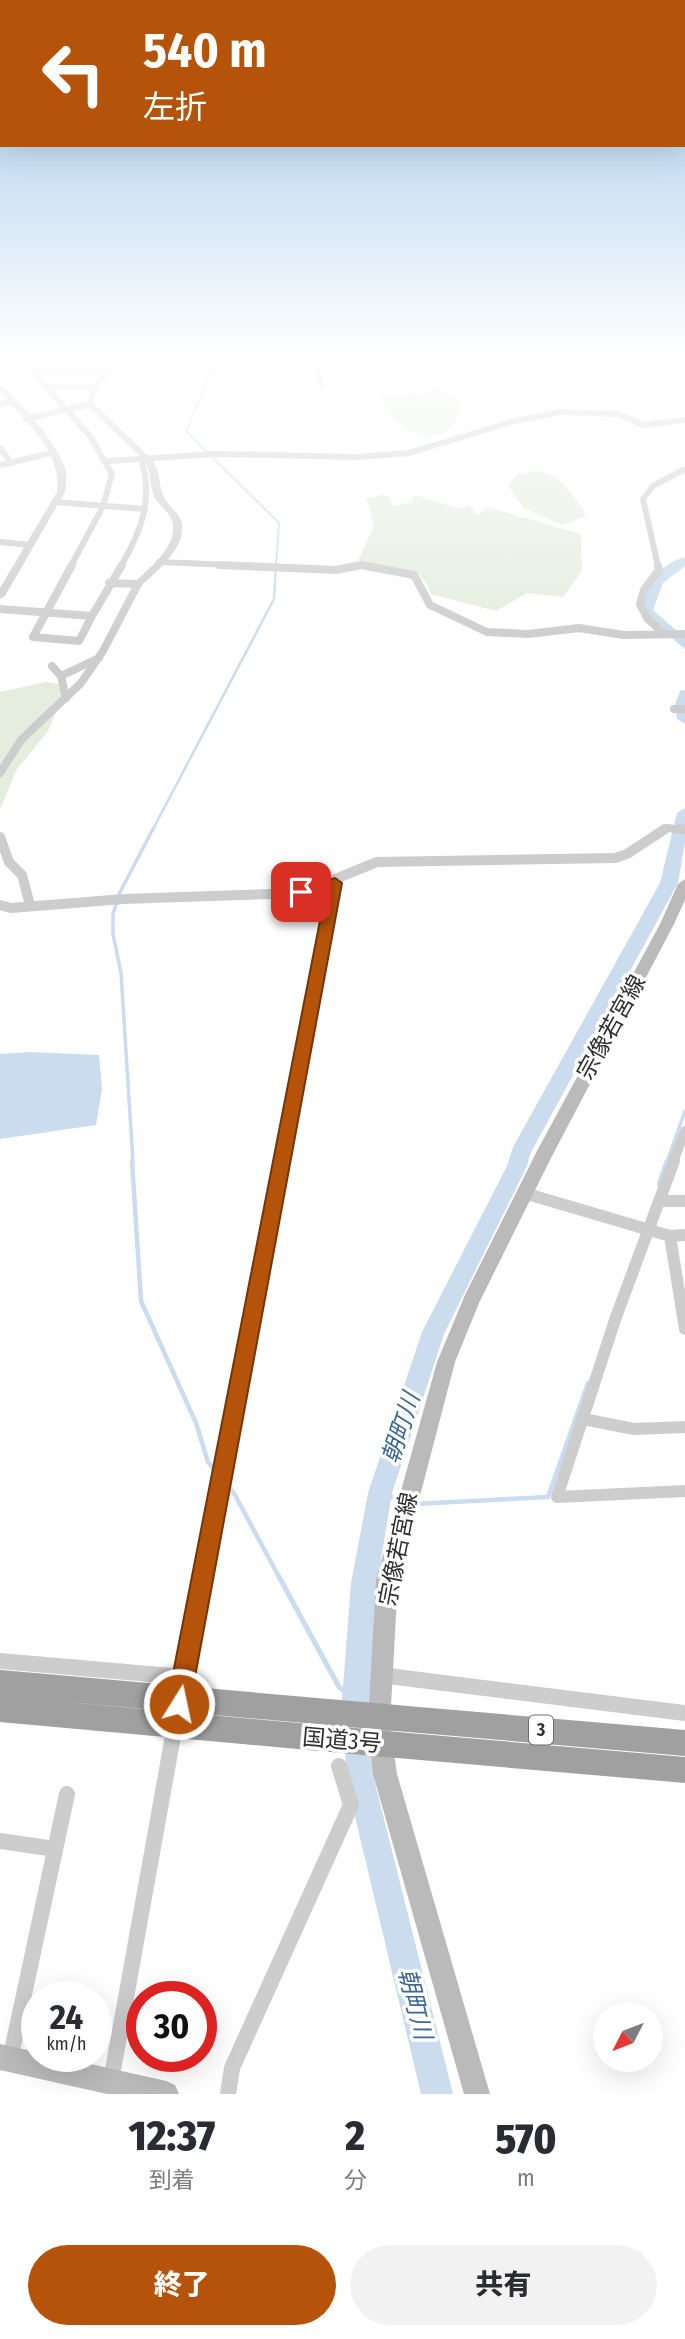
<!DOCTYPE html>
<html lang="ja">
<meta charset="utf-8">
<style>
:root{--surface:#fff;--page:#f2f2f3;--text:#2b2b33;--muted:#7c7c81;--accent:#b45309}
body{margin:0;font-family:"Fira Sans Condensed","Noto Sans JP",sans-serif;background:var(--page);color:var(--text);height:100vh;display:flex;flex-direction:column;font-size:26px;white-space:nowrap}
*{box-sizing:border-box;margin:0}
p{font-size:23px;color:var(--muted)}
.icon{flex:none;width:38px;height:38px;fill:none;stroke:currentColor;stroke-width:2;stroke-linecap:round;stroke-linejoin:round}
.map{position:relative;height:2094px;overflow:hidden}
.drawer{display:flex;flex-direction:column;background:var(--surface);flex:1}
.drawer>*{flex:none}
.top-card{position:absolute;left:0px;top:0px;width:686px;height:147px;box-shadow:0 7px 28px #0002;background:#b45309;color:#fff;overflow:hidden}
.needle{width:46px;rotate:228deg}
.fabs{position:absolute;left:593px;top:2002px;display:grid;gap:14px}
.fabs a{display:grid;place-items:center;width:70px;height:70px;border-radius:50%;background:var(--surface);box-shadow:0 7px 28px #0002;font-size:35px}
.speed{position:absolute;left:21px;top:1981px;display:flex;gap:14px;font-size:35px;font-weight:700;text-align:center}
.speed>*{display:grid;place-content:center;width:91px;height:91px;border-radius:50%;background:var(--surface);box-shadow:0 7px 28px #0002;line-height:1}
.speed small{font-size:18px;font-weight:400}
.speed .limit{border:10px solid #d22;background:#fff;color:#111}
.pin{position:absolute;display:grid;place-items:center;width:60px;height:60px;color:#fff;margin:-30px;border-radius:14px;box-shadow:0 4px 10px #0006}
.me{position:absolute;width:77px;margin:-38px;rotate:10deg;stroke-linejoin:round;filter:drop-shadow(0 0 5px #0008)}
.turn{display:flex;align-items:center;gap:24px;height:147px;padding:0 28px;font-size:32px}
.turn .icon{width:91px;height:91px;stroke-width:2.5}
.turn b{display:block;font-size:49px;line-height:60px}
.eta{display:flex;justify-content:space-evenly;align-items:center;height:119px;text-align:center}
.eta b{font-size:42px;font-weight:800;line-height:49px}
.button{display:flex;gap:14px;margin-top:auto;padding:14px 28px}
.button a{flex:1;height:80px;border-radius:42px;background:var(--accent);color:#fff;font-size:28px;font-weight:800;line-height:80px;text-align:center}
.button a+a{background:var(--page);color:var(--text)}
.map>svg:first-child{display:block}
</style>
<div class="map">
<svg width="685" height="2094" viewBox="0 0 685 2094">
<rect width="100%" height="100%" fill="#fff"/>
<path fill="#e4edde" d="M 500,354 L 578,354 C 559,387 523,371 500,354 Z
M 438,389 L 450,391 L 462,406 C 449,455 394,437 381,397 L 422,394 Z
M 534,471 C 560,473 572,493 585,513 L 584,517 L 562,525 L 524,508 L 508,486 L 518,474 Z
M 382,495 L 390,497 L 393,506 L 408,503 L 415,495 L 457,508 L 469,506 L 478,515 L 487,507 L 581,534 L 582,571 L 563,597 L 527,593 L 496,611 L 431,594 C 419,565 412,573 386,570 C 376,568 367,564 358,561 L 374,526 L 366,498 Z
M 46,682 L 58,684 L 66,690 L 48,731 L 17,769 L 0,809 L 0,692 Z"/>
<path fill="#cadced" d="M 30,1052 L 99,1055 L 102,1089 L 96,1125 L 0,1139 L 0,1054 Z"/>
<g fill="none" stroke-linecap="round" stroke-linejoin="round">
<path stroke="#cadced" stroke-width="2" d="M 219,354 L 186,431 L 279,523 L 276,566"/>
<path stroke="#cadced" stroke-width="2.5" d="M 152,831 L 274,599 L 276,565"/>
<path stroke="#cadced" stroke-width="3.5" d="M 133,1162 L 121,973 L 113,934 L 113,914 L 119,894 L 153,829
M 667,1162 L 685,1111"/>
<path stroke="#cadced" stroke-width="4.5" d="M 132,1161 L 141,1301 L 196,1423 L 208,1462 L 219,1475
M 659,1184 L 667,1161
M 224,1481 L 235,1495 L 279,1577
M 380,1493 L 401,1500
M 415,1504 L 548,1497 L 588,1383"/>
<path stroke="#cadced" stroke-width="5" d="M 278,1575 L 339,1687 L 356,1700"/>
<path fill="#cadced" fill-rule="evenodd" d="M 685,557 L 685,566 L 663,583 L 653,610 L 685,638 L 685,649 L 639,611 C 643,585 660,564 685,557 Z
M 685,690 L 685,724 L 677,719 L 675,704 L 680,691 Z
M 685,808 L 685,842 L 678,883 L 530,1154 L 527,1166 L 444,1334 L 392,1493 L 377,1583 L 370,1700 L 375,1783 L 453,2094 L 421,2094 L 347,1783 L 342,1700 L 351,1583 L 368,1493 L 422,1332 L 507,1166 L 513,1147 L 660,883 L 677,813 Z"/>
<path stroke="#cdcdcd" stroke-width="6" d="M 25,354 L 31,370 L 90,436 L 112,474 L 103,506 L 71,566
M 25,354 L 119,356
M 0,365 L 27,361
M 31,370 L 108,371
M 318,371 L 322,387
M 45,386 L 95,387
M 0,404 L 12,402
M 90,404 L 146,458
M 90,404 L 95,387 L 121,354
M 26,419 L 90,404
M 0,448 L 11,463
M 109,461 L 214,454 L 358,457 L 409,453 L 511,422 L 560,412 L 619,414 L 643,425 L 685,420
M 0,465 L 55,452
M 55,502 L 145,509
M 0,542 L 30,545
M 159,562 L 257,566
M 121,566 C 141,532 154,498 141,459
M 354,566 L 369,566
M 658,566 L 643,499 L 653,486 L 685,469"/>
<path stroke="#cdcdcd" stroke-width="8" d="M 72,565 L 33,637 L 79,641 L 92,616
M 219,565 L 336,570 L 361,565 L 414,575 L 430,605 L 487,632 L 528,634 L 579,628 L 624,635 L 685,634
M 658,565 L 659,570 L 644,590 L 640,604 L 647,618 L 664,634
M 109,583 L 138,584
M 0,609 L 92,616 L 122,565
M 52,666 L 61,676 L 66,698
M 61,676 L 99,658
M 674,709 L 685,709
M 0,773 L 21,740 L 81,683 L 103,651 L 138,584
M 662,831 L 667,828 L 685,830"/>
<path stroke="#cdcdcd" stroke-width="10" d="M 680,829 L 685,830
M 0,837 L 9,862 L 22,875 L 30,905
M 0,905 L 11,908 L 124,899 L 301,893 L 377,862 L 615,858 L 627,854 L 665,829
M 282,1162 L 335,883
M 673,1162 L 685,1131"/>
<path stroke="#cdcdcd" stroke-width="12" d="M 674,1161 L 616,1317 L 557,1497 L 685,1491
M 524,1193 L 670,1236 L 685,1235
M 661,1201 L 685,1201
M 670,1236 L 685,1329
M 583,1419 L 634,1429 L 685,1427
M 203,1577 L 282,1161"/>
<path stroke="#cdcdcd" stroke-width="16" d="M 0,1661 L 184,1677
M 380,1675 L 685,1713
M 180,1699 L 204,1575
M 0,1841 L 55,1849
M 10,2060 L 67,1794
M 111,2081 L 175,1725
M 228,2094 L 232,2068 L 351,1805 L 339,1766"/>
<path fill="#cdcdcd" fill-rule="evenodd" d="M 309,354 L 317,354 L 321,373 L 314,371 Z
M 0,385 C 17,395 57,446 64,465 C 67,474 67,482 65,492 L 5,596 L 0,599 L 0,588 L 57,492 C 62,450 25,421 0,392 Z
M 143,456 L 149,456 C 162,469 157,482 164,497 C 167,505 176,510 180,518 C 191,544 158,570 141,586 L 135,586 L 135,582 C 151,567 185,540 169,515 C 166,509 159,505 155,498 C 148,484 153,471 142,458 Z"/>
<path fill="#bababa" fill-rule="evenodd" d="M 685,879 L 685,900 L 673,926 L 551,1158 L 479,1303 L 455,1362 L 398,1580 L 390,1724 L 397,1774 L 490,2094 L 464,2094 L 373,1774 L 368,1724 L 376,1580 L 437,1362 L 465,1295 L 538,1149 L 659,926 L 678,884 Z
M 0,2044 L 37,2052 L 37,2056 L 55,2056 L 166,2081 L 175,2085 L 179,2094 L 107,2094 L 0,2070 Z"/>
<path fill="#a0a0a0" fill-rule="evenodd" d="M 396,1705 L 685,1730 L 685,1756 L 396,1731 L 387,1727 L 383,1718 L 387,1709 Z
M 397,1732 L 685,1757 L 685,1783 L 397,1758 L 388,1754 L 384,1745 L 388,1736 Z"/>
<path stroke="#a0a0a0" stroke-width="26" d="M 0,1683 L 396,1718
M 0,1709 L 397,1745"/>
</g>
<linearGradient id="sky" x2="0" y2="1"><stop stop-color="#9cc4ea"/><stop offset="0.55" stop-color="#fff"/><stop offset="1" stop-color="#fff" stop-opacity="0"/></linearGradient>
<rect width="685" height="647" fill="url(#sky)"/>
<path fill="#b45309" stroke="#753606" stroke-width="2" d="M 335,878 L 342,883 L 190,1704 L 187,1712 L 179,1715 L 171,1712 L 167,1704 L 326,890 L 301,898 L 294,892 L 296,889 Z"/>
<g text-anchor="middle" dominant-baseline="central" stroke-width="7" stroke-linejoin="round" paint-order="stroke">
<rect fill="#fff" stroke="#6e6e6e" stroke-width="2" x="529" y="1715.5" width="24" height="29" rx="5"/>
<g font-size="18" font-weight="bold" fill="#303030">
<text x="541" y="1730">3</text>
</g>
<g font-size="23" fill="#303030" stroke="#fff">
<text transform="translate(611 1027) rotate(-61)">宗像若宮線</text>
<text transform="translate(398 1549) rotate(-79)">宗像若宮線</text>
<text transform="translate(342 1740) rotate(5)">国道3号</text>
</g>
<g font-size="24" font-style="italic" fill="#3d6894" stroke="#fff">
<text transform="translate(401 1428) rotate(-72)">朝町川</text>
<text transform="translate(415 2004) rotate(76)">朝町川</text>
</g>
</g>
</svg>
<div class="fabs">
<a><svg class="needle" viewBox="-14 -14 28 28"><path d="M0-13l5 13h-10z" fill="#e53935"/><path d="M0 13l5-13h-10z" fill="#7c7c81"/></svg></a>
</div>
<div class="speed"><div>24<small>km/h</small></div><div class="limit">30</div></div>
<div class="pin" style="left:301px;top:892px;background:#d93025"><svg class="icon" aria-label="arrive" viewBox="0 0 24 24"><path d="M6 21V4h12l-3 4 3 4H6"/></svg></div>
<svg class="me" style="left:179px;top:1704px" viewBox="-20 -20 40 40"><circle r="17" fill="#b45309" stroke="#fff" stroke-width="3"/><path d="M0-11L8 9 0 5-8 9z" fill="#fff"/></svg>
<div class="top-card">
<div class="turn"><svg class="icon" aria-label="left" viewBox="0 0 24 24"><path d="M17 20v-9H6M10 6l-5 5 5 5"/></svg><div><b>540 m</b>左折</div></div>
</div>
</div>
<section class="drawer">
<div class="eta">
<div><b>12:37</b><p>到着</p></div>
<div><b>2</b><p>分</p></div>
<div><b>570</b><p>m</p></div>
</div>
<div class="button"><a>終了</a><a>共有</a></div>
</section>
